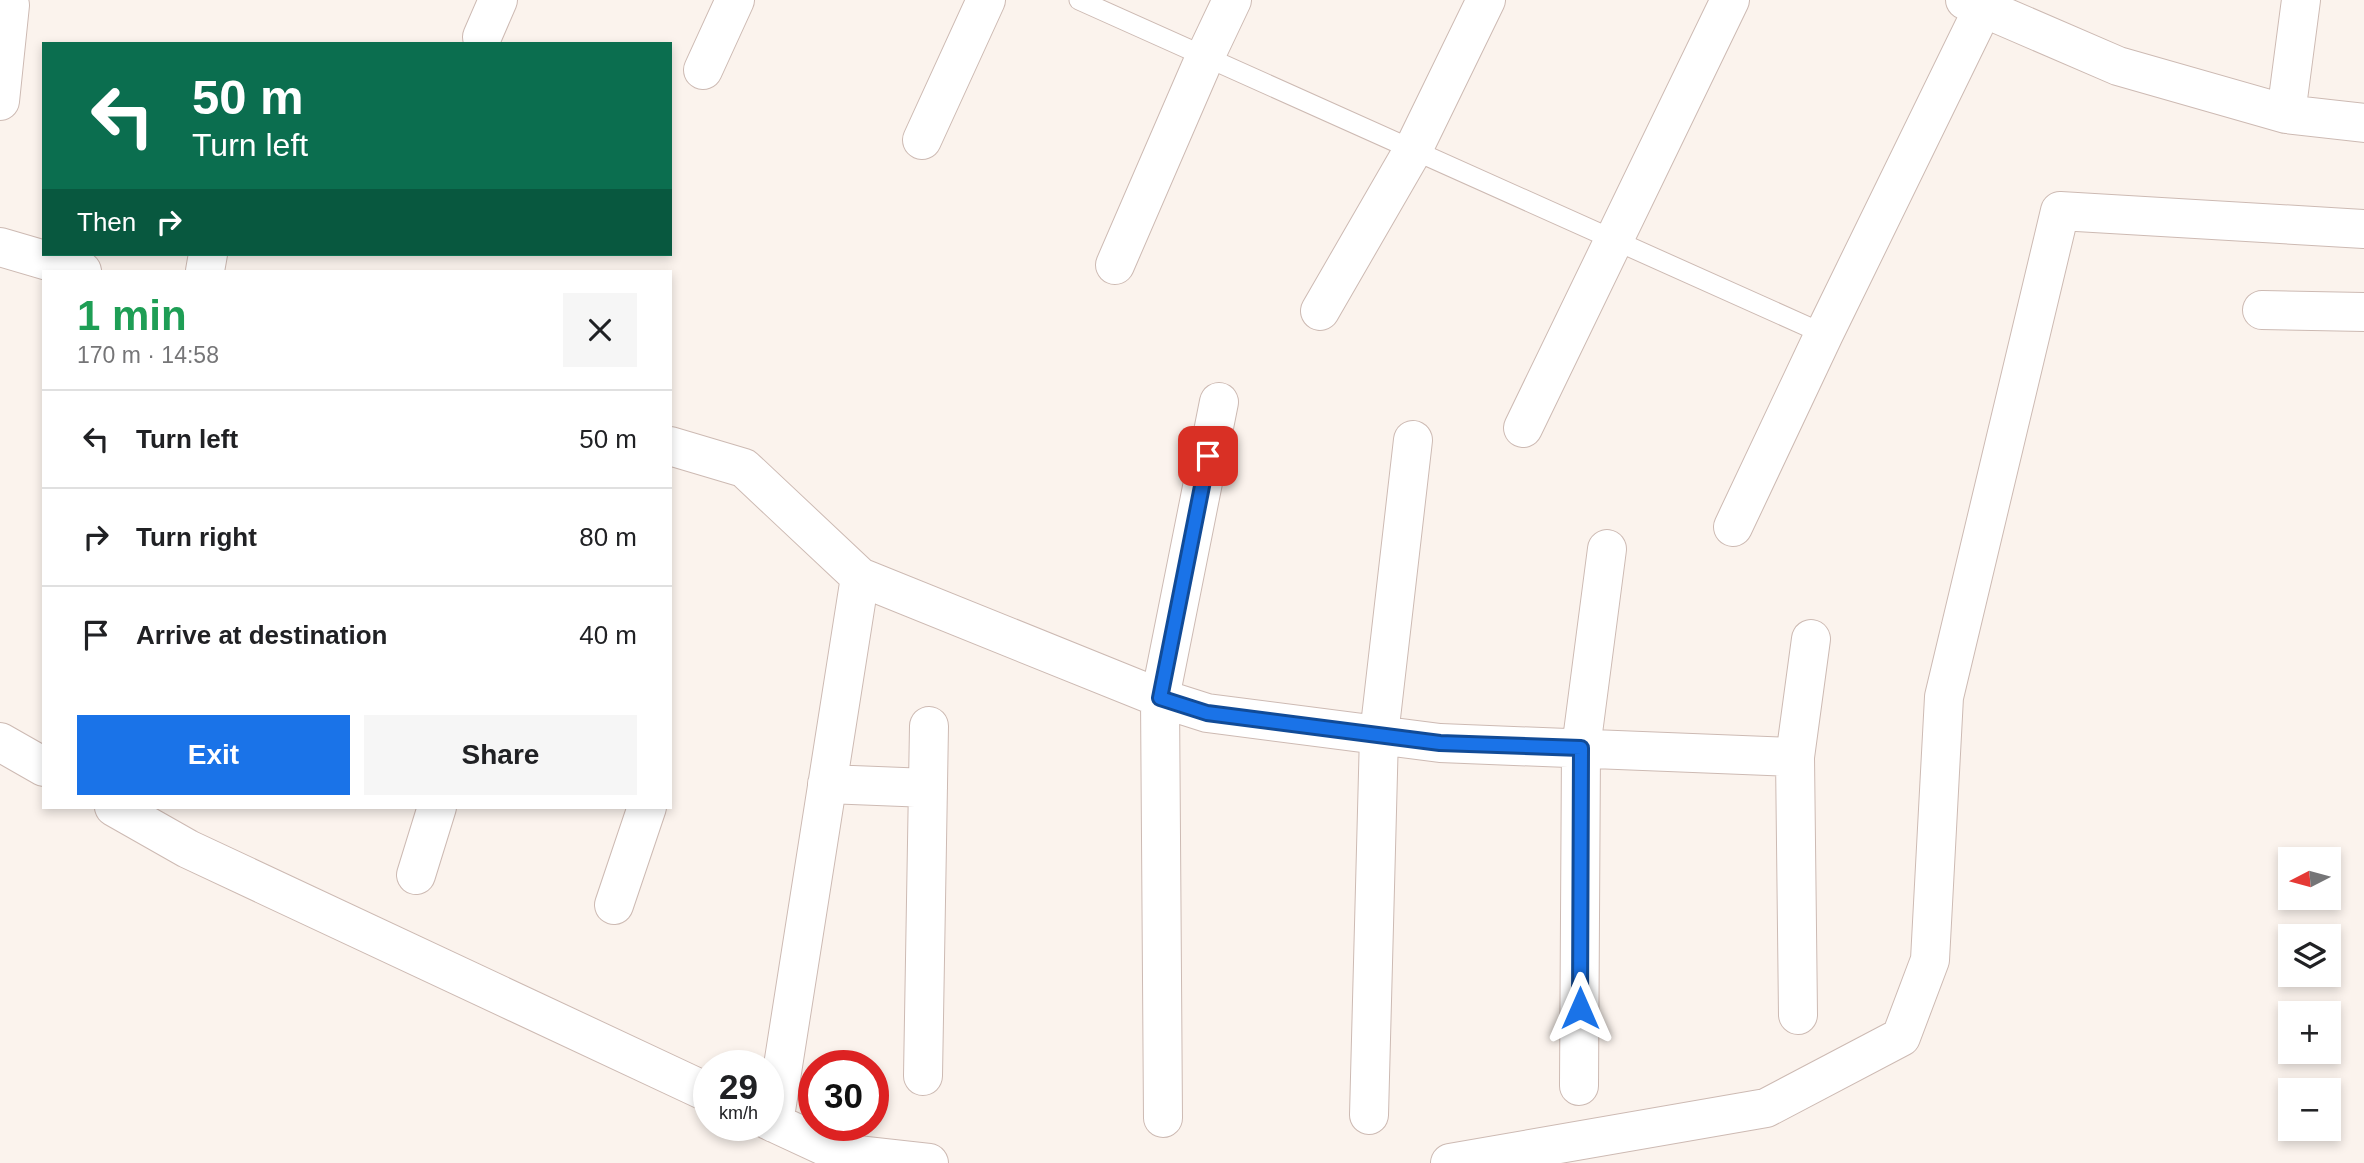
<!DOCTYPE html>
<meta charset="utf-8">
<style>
:root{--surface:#fff;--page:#f6f6f6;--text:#202124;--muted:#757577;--line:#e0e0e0;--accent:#1a73e8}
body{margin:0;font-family:Helvetica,sans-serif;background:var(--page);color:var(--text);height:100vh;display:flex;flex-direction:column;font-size:26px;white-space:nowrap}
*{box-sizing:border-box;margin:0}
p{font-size:23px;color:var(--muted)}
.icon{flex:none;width:38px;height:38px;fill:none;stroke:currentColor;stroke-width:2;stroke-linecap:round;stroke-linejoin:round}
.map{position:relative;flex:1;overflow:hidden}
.drawer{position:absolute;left:42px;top:270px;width:630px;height:539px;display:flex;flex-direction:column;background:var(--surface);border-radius:0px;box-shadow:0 4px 10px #0003}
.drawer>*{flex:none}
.top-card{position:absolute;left:42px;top:42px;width:630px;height:214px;border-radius:0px;box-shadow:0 4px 10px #0003;background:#0b6e4f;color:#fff;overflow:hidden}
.needle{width:46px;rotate:264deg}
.fabs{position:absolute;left:2278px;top:847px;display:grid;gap:14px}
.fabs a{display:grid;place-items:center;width:63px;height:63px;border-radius:0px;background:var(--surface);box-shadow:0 4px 10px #0003;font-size:35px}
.speed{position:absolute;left:693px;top:1050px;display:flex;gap:14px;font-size:35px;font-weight:700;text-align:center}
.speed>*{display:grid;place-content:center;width:91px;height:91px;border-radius:50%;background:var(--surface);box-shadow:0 4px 10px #0003;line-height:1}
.speed small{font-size:18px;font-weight:400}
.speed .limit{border:10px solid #d22;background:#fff;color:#111}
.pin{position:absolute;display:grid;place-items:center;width:60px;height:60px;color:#fff;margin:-30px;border-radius:14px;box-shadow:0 4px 10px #0006}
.me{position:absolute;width:77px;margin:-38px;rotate:0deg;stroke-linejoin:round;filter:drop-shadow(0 0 5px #0008)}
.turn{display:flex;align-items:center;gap:24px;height:147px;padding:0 35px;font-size:32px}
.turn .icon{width:91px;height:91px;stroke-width:2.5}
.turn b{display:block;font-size:49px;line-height:60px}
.then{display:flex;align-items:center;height:66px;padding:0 35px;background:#0003;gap:14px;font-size:26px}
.round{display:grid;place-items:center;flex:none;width:74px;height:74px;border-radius:0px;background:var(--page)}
.overview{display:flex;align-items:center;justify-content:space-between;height:119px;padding:0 35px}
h1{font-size:42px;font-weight:700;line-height:52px;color:#1e9e55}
.primary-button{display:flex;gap:14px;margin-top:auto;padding:14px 35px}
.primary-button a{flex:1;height:80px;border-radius:0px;background:var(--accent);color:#fff;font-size:28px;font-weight:700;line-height:80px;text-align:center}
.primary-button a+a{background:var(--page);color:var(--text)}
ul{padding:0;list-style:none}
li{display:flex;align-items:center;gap:21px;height:98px;padding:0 35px;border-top:2px solid var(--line)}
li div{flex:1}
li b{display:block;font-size:26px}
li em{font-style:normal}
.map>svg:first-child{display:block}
</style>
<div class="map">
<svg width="2364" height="1163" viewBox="0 0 2364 1163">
<rect width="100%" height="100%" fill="#fbf3ed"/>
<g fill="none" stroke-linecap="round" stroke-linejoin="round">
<g stroke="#cdbab3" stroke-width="21">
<path id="service" d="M 1079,0 L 1824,334"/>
</g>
<g stroke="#cdbab3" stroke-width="40">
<path id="minor" d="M 1965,0 L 2118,66 L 2286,114 L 2364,123
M 482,37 L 498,0
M 703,70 L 735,0
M 0,101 L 10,5
M 2286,114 L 2301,0
M 922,140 L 986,0
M 0,247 L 82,271
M 1115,265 L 1205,57 L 1232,0
M 205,271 L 208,254
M 2262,310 L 2364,312
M 1320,311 L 1413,150 L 1486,0
M 1523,428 L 1730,0
M 670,446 L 744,468 L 860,577 L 1160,698 L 1207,713 L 1440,743 L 1795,757
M 1733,527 L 1824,334 L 1987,0
M 0,742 L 44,767
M 827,784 L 928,788
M 114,807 L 188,849 L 709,1093
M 416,875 L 437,807
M 614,905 L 647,807
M 1798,1015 L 1795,757 L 1811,639
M 923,1076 L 929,726
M 1579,1086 L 1581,748 L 1607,549
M 1369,1115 L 1379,735 L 1413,440
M 1163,1118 L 1160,698 L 1219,402
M 768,1120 L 839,1153 L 929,1163
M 774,1123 L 860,577
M 1450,1163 L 1766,1108 L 1901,1037 L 1930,960 L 1944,697 L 2060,211 L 2364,229"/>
</g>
<use href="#service" stroke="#fff" stroke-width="19"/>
<use href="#minor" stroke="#fff" stroke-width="38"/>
</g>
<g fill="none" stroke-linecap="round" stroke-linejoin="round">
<g stroke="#114b97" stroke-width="18">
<path id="route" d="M 1208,456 L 1160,698 L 1207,713 L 1440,743 L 1581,748 L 1580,1008"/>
</g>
<use href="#route" stroke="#1a73e8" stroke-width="12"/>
</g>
</svg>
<div class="fabs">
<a><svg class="needle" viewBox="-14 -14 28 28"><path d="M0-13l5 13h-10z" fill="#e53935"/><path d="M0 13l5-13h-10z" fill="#757577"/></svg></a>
<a><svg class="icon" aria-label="layers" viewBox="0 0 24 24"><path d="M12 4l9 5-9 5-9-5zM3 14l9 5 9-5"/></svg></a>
<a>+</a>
<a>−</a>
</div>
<div class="speed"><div>29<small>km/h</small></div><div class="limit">30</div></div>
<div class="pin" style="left:1208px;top:456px;background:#d93025"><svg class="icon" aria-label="arrive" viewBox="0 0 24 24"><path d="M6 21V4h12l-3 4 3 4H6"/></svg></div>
<svg class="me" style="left:1580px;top:1008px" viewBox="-20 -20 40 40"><path d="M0-17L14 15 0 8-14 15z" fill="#1a73e8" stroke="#fff" stroke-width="4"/></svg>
<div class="top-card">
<div class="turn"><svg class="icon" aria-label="left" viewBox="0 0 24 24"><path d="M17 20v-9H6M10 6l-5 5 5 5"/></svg><div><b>50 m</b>Turn left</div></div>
<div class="then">Then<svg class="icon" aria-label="right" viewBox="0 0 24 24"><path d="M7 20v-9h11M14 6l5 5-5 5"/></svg></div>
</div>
<section class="drawer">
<div class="overview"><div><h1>1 min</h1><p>170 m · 14:58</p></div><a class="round"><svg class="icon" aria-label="close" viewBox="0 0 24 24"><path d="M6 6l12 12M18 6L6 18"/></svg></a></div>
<ul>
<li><svg class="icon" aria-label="left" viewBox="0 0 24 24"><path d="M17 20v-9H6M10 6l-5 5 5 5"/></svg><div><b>Turn left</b></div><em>50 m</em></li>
<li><svg class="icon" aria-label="right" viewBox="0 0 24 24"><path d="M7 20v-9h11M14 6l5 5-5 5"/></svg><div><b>Turn right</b></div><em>80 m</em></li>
<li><svg class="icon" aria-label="arrive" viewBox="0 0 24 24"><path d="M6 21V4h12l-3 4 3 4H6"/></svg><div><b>Arrive at destination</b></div><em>40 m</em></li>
</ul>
<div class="primary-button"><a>Exit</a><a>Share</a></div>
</section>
</div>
